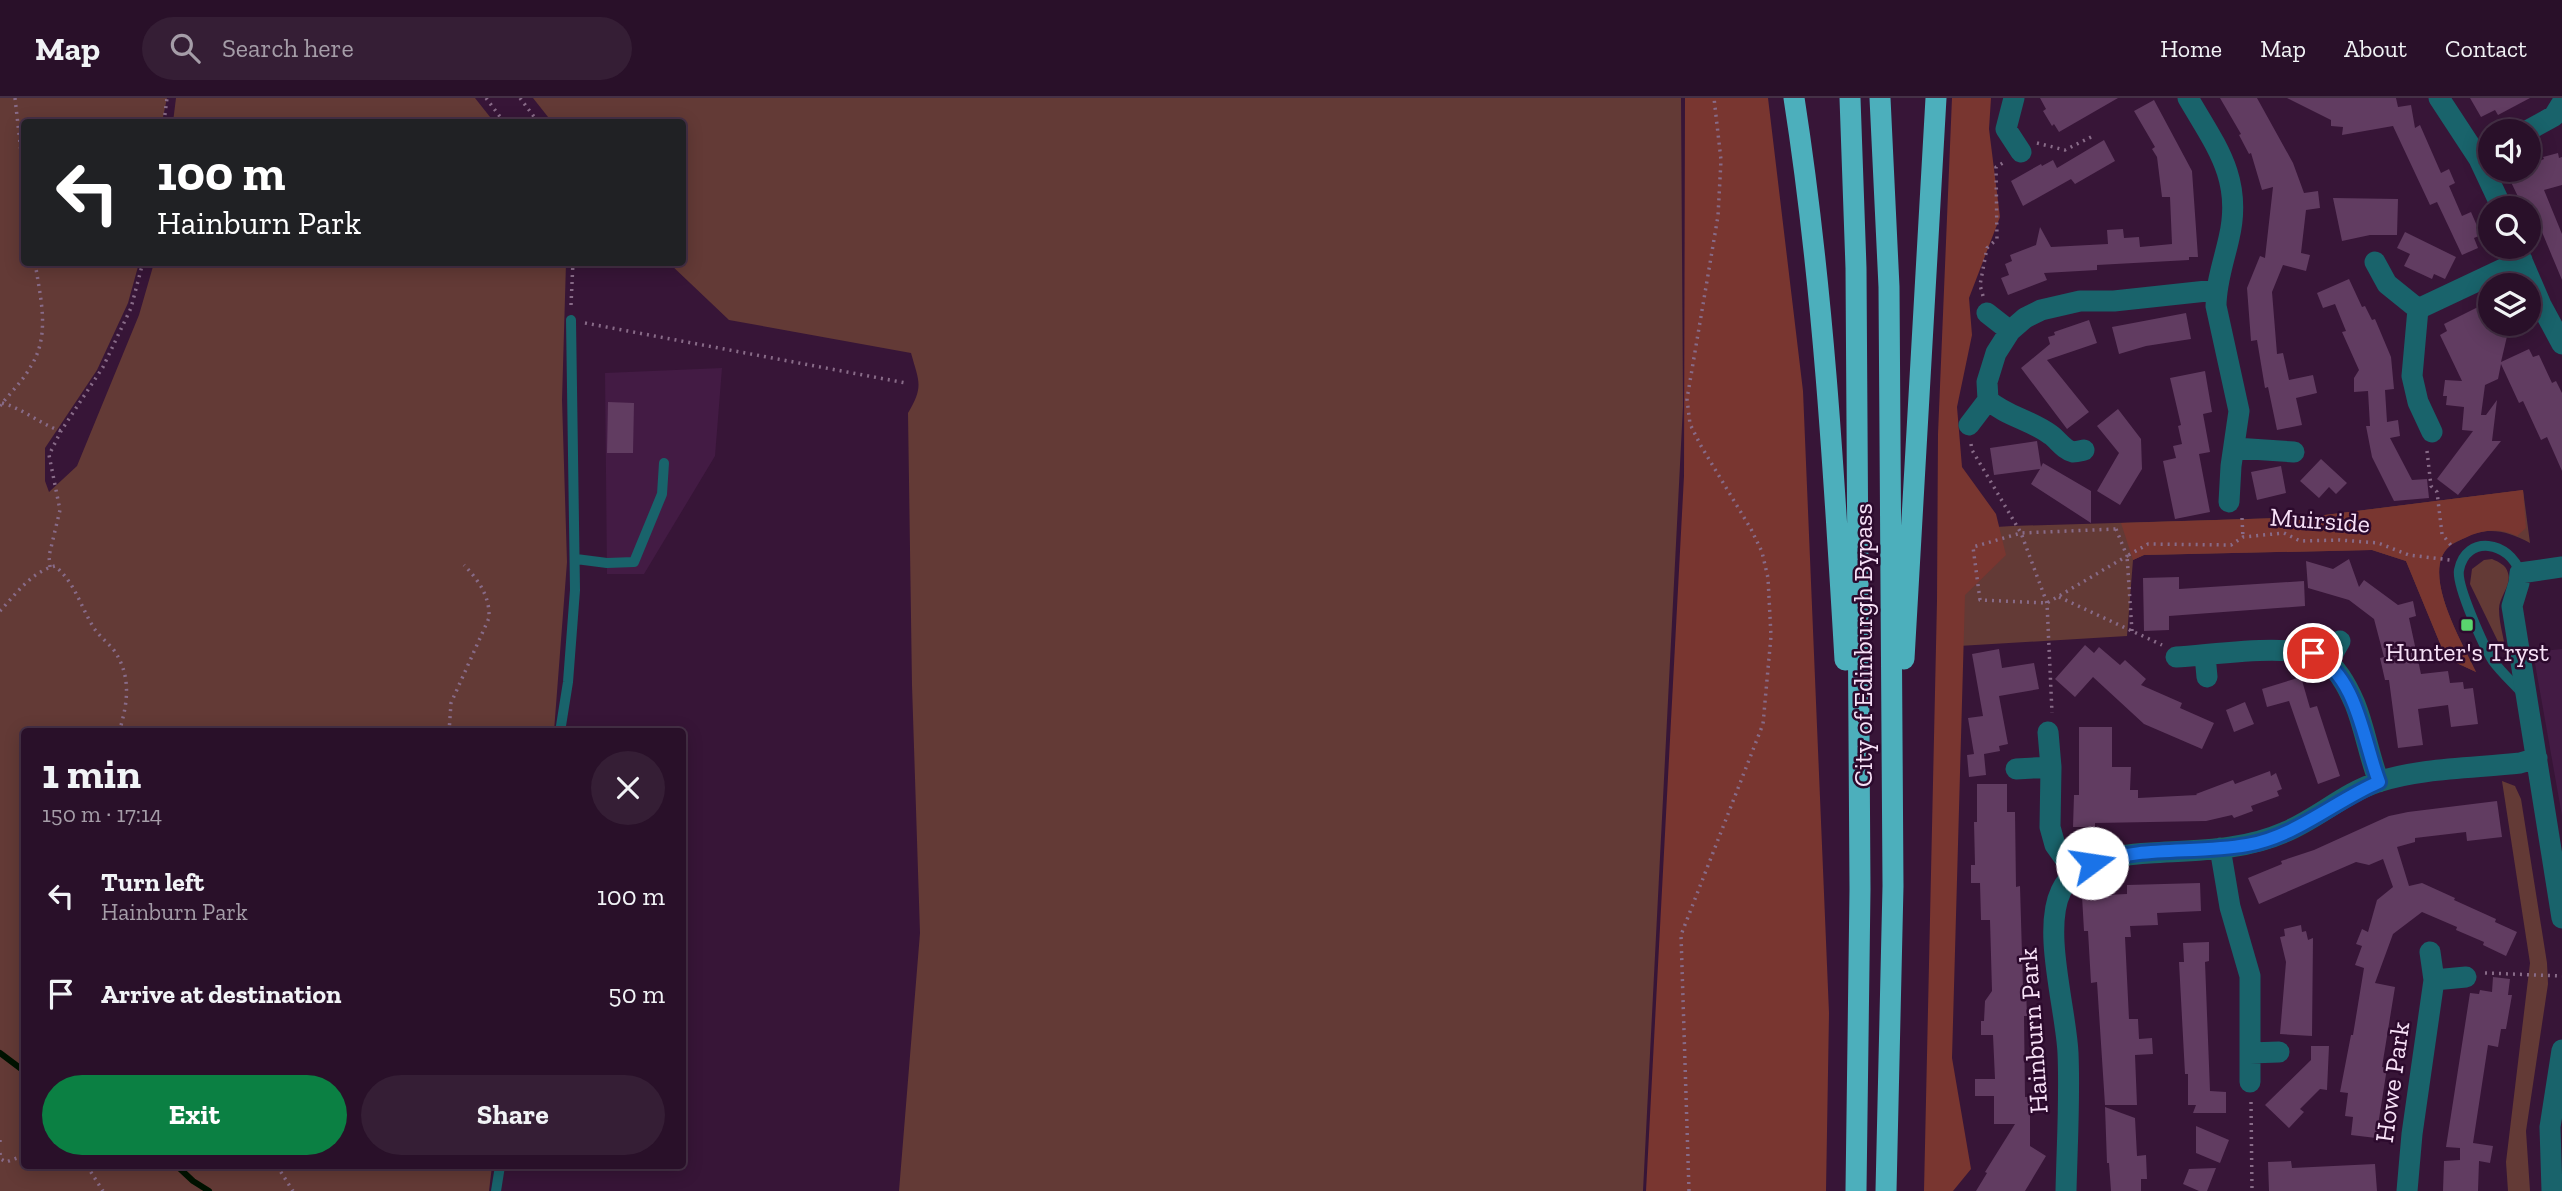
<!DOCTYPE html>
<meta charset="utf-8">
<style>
:root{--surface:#291029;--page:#351e35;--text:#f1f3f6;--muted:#a59da8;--line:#453046;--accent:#0b8043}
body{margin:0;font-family:"Zilla Slab",serif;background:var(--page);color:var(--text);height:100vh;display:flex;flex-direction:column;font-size:26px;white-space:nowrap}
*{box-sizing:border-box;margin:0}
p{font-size:23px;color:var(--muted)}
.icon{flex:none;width:38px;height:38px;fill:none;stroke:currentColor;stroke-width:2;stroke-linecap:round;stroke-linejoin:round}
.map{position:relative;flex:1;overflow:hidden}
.sheet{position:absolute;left:21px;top:630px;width:665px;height:441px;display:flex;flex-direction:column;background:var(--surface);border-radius:7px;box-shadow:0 4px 18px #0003,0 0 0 2px var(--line)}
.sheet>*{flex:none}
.banner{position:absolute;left:21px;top:21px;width:665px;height:147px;border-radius:7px;box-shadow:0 4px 18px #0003,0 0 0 2px var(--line);background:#202124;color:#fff;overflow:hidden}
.tools{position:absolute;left:2478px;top:21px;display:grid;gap:14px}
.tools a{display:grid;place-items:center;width:63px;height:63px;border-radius:50%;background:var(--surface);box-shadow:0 4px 18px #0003,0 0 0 2px var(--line);font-size:35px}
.pin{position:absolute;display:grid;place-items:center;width:60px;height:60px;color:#fff;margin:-30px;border:4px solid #fff;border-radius:50%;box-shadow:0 2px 7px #0007}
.me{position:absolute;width:77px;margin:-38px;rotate:76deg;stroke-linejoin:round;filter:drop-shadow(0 0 5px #0008)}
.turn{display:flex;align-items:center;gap:24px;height:147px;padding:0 21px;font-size:32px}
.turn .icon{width:91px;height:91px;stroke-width:2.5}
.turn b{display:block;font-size:49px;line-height:60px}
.round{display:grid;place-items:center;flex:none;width:74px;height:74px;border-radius:37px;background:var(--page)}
.summary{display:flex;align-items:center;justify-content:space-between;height:119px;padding:0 21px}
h1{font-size:42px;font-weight:700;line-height:52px}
.cta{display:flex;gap:14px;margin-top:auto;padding:14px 21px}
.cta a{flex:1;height:80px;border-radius:42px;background:var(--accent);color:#fff;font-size:28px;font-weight:700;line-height:80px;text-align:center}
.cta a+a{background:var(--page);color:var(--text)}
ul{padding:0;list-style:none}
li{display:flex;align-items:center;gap:21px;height:98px;padding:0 21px}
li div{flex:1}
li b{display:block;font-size:26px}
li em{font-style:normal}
header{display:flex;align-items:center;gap:42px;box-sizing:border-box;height:98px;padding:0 35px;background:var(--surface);border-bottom:2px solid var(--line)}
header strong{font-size:33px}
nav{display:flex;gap:38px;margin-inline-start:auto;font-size:24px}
.search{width:490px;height:63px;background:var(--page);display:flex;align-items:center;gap:18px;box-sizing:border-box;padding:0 24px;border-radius:38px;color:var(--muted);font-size:26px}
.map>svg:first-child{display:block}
</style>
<header>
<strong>Map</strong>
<div class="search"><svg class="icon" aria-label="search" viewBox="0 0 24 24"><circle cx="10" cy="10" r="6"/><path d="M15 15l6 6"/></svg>Search here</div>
<nav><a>Home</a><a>Map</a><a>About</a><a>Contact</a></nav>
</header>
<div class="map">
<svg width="2562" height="1093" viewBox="0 0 2562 1093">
<rect width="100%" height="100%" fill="#371537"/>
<path fill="#431b44" d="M 722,270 L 715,358 L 644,476 L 607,476 L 605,275 Z
M 2562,551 L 2562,718 L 2533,554 Z"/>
<path fill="#633a36" d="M 0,0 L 167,0 L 162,24 L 24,24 L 24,164 L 139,165 L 128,205 L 97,272 L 45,350 L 45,383 L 49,394 L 77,368 L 139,217 L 154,165 L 566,165 L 562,302 L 567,464 L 554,633 L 24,634 L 24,1068 L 492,1068 L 489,1093 L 0,1093 Z
M 176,0 L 475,0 L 494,24 L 173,24 Z
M 533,0 L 1681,0 L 1683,308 L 1643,1093 L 899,1093 L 920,835 L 912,587 L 908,315 C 924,288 919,284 911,255 L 729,222 L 669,165 L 682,164 L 682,24 L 552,24 Z
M 2523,392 L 2530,445 C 2507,433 2488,428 2464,440 C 2460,443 2453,445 2449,448 C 2420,475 2463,545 2476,574 L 2446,560 L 2406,463 L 2372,452 L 2144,457 L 2133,462 L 2127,538 L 1942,549 L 1948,432 L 2012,428 L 2309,419 Z
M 2492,461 C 2499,464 2506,467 2508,475 C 2512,487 2499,499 2499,511 C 2499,528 2506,545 2506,560 L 2470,486 L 2472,471 L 2484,462 Z
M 2502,683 L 2515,688 L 2521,701 L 2547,865 L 2548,886 L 2526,1033 L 2530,1093 L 2508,1093 L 2506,1064 L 2530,865 Z"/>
<path fill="#793630" d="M 1685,0 L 1768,0 L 1803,293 L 1829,915 L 1826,1093 L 1646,1093 L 1684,378 Z
M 1952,0 L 1991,0 L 1989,31 L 2000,119 L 1969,200 L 1972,237 L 1957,309 L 1962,369 L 1996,416 L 2006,457 L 1965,497 L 1952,960 L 1971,1071 L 1953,1093 L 1924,1093 L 1937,503 L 1938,336 Z
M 2523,392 L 2526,430 L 2517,438 C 2500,430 2482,431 2465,440 C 2460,442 2454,444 2450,448 C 2419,473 2463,546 2476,574 L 2446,560 L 2406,463 L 2372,452 L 2144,457 L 2133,462 L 2121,425 L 2309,419 Z"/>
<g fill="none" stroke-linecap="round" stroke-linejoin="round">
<path stroke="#001200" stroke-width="6" d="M 0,955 L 24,973
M 177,1068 L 193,1083 L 209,1093"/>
</g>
<path fill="#613c61" d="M 2040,0 L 2118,0 L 2059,34 L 2054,26 L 2052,28 L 2043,13 L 2046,11 Z
M 2220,0 L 2257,0 L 2293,65 L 2304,95 L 2318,93 L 2320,110 L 2306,112 L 2301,155 L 2310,157 L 2306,173 L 2283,167 L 2272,194 L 2277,256 L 2283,255 L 2289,282 L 2313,277 L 2317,295 L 2296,300 L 2302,327 L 2277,332 L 2268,289 L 2265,290 L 2257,242 L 2251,243 L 2247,190 L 2260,158 L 2265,160 L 2273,89 L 2262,92 L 2251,55 L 2249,56 L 2239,37 L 2241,36 Z
M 2287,0 L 2396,0 L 2398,9 L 2411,7 L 2415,30 L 2420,27 L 2441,75 L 2449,71 L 2455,85 L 2449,88 L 2462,118 L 2471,114 L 2481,137 L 2474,140 L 2478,150 L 2462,157 L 2437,104 L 2430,107 L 2393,28 L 2342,37 L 2343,29 L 2331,28 L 2331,22 Z
M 2470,0 L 2530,0 L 2498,17 L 2495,12 L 2481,19 Z
M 2154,2 L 2192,73 L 2198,159 L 2189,159 L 2189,162 L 2097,167 L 2097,172 L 2044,175 L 2047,182 L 2008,197 L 2001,180 L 2009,177 L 2005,166 L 2012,163 L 2010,157 L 2036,147 L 2040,129 L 2051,149 L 2108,146 L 2107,132 L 2123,131 L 2124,140 L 2139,139 L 2140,149 L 2172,146 L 2170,99 L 2162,99 L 2157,59 L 2152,51 L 2155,49 L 2134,13 Z
M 2104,42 L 2115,63 L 2075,86 L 2071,81 L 2023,108 L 2011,83 L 2041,66 L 2042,68 L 2053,62 L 2057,70 Z
M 2558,55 L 2559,60 L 2562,59 L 2562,87 L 2544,92 L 2562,136 L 2562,182 L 2529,103 L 2522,107 L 2510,82 L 2521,77 L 2519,72 L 2529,72 L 2529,68 L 2544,61 L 2543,59 Z
M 2333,100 L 2398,101 L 2397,137 L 2370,137 L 2342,143 Z
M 2405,134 L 2456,159 L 2445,181 L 2434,176 L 2432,181 L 2404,168 L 2410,156 L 2397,150 Z
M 2349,181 L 2362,209 L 2365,208 L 2372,222 L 2375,221 L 2391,259 L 2394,291 L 2385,292 L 2387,324 L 2398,322 L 2400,338 L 2390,340 L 2412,382 L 2427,381 L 2429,400 L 2394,403 L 2372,359 L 2366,328 L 2370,328 L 2368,293 L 2354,294 L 2354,280 L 2359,272 L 2342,234 L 2346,233 L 2335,206 L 2323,210 L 2317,195 Z
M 2490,203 L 2490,226 L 2504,226 L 2508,234 L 2501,264 L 2529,251 L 2533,259 L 2539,257 L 2552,285 L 2556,283 L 2562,295 L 2562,373 L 2547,339 L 2541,342 L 2523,303 L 2519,305 L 2501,266 L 2498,281 L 2485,287 L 2481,317 L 2486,317 L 2497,302 L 2492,343 L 2501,343 L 2458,397 L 2437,381 L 2473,333 L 2462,332 L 2464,309 L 2446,307 L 2447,298 L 2443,298 L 2445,282 L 2462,283 L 2440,237 L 2447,233 L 2444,226 Z
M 2186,215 L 2191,241 L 2146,248 L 2119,256 L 2112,229 Z
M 2089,222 L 2097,245 L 2047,262 L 2089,314 L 2067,331 L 2021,270 L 2050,246 L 2048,239 L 2055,237 L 2054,234 Z
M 2205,273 L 2212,314 L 2203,316 L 2210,354 L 2199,356 L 2210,414 L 2175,421 L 2163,363 L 2176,360 L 2173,348 L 2182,346 L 2178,328 L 2181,327 L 2170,280 Z
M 608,304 L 634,305 L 633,355 L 607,355 Z
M 2118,311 L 2141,341 L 2142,371 L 2120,407 L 2097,393 L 2119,355 L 2097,328 Z
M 2037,343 L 2041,369 L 2043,365 L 2091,393 L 2091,425 L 2031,386 L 2040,371 L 1994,377 L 1990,350 Z
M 2321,361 L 2347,385 L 2336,396 L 2329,389 L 2319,400 L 2300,383 Z
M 2281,368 L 2286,395 L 2257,402 L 2251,374 Z
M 2349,461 L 2359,489 L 2364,482 L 2398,507 L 2413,503 L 2416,518 L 2409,520 L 2421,576 L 2448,573 L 2450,585 L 2463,584 L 2464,591 L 2473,590 L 2478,626 L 2451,629 L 2448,607 L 2418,611 L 2423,647 L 2398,650 L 2389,582 L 2385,582 L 2380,560 L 2384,559 L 2374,521 L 2349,502 L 2308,490 L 2306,463 L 2333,471 Z
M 2179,479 L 2179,491 L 2304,483 L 2305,508 L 2169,518 L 2169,532 L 2144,533 L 2143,480 Z
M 2085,547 L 2094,555 L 2099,549 L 2120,567 L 2125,562 L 2146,581 L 2141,587 L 2182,605 L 2180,610 L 2214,625 L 2202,651 L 2144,626 L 2093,579 L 2075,599 L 2055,581 Z
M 1999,551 L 2002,570 L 2034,565 L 2039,591 L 1999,598 L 2008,646 L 1999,648 L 2000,653 L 1984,656 L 1986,677 L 1969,679 L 1967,657 L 1974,656 L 1968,620 L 1983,618 L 1972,556 Z
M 2301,579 L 2310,610 L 2317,608 L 2340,678 L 2318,686 L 2289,603 L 2267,609 L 2262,591 Z
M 2245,604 L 2254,626 L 2234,634 L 2226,612 Z
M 2079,629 L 2112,629 L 2112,669 L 2131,669 L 2130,692 L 2138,692 L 2138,700 L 2197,697 L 2196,696 L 2233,682 L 2235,686 L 2270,673 L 2271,678 L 2276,675 L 2282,691 L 2277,693 L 2279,698 L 2251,708 L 2253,713 L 2234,720 L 2232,717 L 2206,723 L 2095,725 L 2095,729 L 2073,729 L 2074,697 L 2079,697 Z
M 1977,686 L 2007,686 L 2007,714 L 2015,714 L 2016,789 L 2020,788 L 2023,891 L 2026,890 L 2027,918 L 2024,918 L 2025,999 L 2030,999 L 2030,1048 L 2046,1058 L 2025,1093 L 1976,1093 L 1987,1075 L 1985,1074 L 2015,1026 L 1994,1026 L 1994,998 L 1975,998 L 1975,981 L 1995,981 L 1993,937 L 1981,937 L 1981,923 L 1984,923 L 1985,903 L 1992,893 L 1990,822 L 1981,822 L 1980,785 L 1971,785 L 1971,767 L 1975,767 L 1974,724 L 1977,724 Z
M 2497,703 L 2502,739 L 2467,743 L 2466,734 L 2415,740 L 2415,744 L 2397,749 L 2409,788 L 2422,785 L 2455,800 L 2454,802 L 2496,821 L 2495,824 L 2517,834 L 2506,858 L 2483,847 L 2484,844 L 2456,832 L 2457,829 L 2422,814 L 2393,836 L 2375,885 L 2395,889 L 2382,969 L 2387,970 L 2376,1040 L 2351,1037 L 2353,1019 L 2345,1018 L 2348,995 L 2340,994 L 2351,937 L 2353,937 L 2364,870 L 2355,867 L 2362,848 L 2356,846 L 2362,831 L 2368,834 L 2377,802 L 2393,789 L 2383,761 L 2369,767 L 2356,764 L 2259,806 L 2248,780 L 2282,766 L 2281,763 L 2314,752 L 2389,718 L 2408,714 Z
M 2200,785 L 2201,813 L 2157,815 L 2158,827 L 2130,828 L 2131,839 L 2125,839 L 2129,921 L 2138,921 L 2139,941 L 2152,940 L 2153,956 L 2135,957 L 2137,1007 L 2105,1007 L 2097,884 L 2091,885 L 2088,833 L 2084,833 L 2082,798 L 2127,796 L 2127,787 Z
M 2301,827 L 2302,834 L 2306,833 L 2308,842 L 2313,840 L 2312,938 L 2280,936 L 2286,864 L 2280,839 L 2285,838 L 2284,831 Z
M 2209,844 L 2209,863 L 2205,864 L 2210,993 L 2226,994 L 2226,1015 L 2193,1015 L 2196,1007 L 2188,1007 L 2188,976 L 2185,976 L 2179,864 L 2184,864 L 2183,845 Z
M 2493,879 L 2510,881 L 2508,897 L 2512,897 L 2506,931 L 2501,931 L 2498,949 L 2488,947 L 2473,1045 L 2493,1048 L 2490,1065 L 2479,1063 L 2478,1093 L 2443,1093 L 2444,1063 L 2460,1062 L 2460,1050 L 2446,1049 L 2470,895 L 2479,896 L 2480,892 L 2492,894 Z
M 2311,948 L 2329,948 L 2327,992 L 2320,991 L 2300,1011 L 2304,1014 L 2289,1030 L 2265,1007 L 2311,962 Z
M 2105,1009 L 2135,1020 L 2137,1058 L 2146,1057 L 2147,1081 L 2141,1081 L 2141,1093 L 2111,1093 L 2109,1065 L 2107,1065 Z
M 2196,1028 L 2229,1042 L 2220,1065 L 2196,1055 Z
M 2291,1063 L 2292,1070 L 2375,1066 L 2377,1093 L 2269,1093 L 2268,1064 Z
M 2216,1070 L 2207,1093 L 2199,1093 L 2183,1086 L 2189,1071 Z"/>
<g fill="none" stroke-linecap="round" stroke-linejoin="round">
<path stroke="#886b88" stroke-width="3.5" stroke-dasharray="2 5" stroke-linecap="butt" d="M 15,0 L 24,81
M 486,0 L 504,24
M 520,0 L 538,24
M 164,24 L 167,0
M 2037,45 L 2065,52 L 2093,38
M 1983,198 L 1980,187 L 1987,150 L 1997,141 L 1996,69 L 2006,63
M 571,207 L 573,164
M 585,225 L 906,285
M 2,305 C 24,311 40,326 61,333
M 0,308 C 10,295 23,283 31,268 C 51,236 40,199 35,164
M 1971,346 L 1972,352 L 2021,435 L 2047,505 L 2052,615
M 2427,353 L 2431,388 L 2437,394 L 2442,436 L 2453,450
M 2242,420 L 2243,439
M 2116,431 L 2127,458 L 2047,505 L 1980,502 L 1973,449 L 2021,435 Z
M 50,469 L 49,458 L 60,412 L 49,357 L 61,333 L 103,269 L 131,210 L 143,164
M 2059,499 L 2162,547
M 0,513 C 16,496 31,474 55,468 C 74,484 80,506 92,527 C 97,536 106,543 113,551 C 132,577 128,605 119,634
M 2132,533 L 2127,458 L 2148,446 L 2231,447 L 2243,439 L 2284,435 L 2300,443 L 2340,442 L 2378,445 L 2409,457 L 2450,462
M 449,634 L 451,605 L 489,520 C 490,498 479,483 464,467
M 2485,875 L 2562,878
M 2251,1004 L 2252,1093
M 0,1042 L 0,1045
M 0,1055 L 1,1061 L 6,1064 L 20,1059 L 24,1050
M 87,1068 L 103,1093
M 277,1068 L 293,1093
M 1689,1093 L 1681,837 L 1763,626 L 1771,538 L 1768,480 L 1762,454 L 1751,431 L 1701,348 L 1690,326 L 1687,301 L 1718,118 L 1721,62 L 1714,0"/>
<path stroke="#19636b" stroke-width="10" d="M 576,461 L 607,465 L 634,464 L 662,396 L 664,365
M 2520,475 C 2510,443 2466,436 2459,472 C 2456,487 2484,549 2493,563 C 2501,574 2513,585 2522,595
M 560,634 L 568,584 L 575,492 L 571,222
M 496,1093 L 500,1068"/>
<path stroke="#19636b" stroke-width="21" d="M 2014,0 L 2006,31 L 2021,54
M 2188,0 C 2216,48 2243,81 2229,140 C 2224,163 2216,184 2216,208 L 2239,313 L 2231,368 L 2229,404
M 2439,0 L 2479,61 L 2502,110
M 2527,33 L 2554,18 L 2562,5
M 2517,151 L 2541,207 L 2562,246
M 2375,164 L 2387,186 L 2418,211
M 1987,215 L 2010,233
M 1988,302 C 2006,318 2031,322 2051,337 C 2058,342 2064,352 2073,354 C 2077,354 2080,353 2084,352
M 1969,327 L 1988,302 L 1987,284 L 1996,255 L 2010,233 L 2025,220 L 2041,212 L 2080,203 L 2114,203 L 2216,192
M 2432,334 L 2418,304 L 2412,278 L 2418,211 L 2522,162
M 2235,350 L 2294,354
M 2562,469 L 2520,475 L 2519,485 L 2512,508 L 2562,820
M 2205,557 L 2207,579
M 2176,559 C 2214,557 2295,543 2325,562 C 2338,571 2349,592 2355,606 C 2365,631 2369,658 2379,684
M 2328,564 L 2340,543
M 2048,634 L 2051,669 L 2050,729 L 2055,747 L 2075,775
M 2016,671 L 2051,669
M 2220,750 L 2230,809 L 2250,878 L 2250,984
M 2434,882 L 2466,879
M 2250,955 L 2279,954
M 2066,1093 C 2067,1047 2070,1001 2068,955 C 2066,911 2042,832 2061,793 C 2077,760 2118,757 2150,755 C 2196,752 2242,753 2285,734 C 2317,721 2344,695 2378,684 C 2419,670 2477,670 2520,665 L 2537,660
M 2407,1093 L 2412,1036 L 2434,882 L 2430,854
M 2552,1093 L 2550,1029 L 2562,952"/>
<path stroke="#4cafbc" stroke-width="21" d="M 1794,0 C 1823,186 1834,375 1845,562
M 1850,0 L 1856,170 L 1860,791 L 1856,1093
M 1880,0 L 1889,189 L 1893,788 L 1886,1093
M 1904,561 L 1936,0"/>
</g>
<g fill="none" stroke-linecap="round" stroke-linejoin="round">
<g stroke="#114b97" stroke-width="18">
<path id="route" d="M 2092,765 C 2142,748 2196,756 2247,747 C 2295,739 2335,703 2379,684 C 2362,639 2358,580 2313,555"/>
</g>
<use href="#route" stroke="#1a73e8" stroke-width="12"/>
</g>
<rect fill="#5ad56e" stroke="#2c0a2d" stroke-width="2.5" x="2460" y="520" width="14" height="14" rx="3.5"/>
<g text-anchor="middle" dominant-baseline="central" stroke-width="5" stroke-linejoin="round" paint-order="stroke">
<g font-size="26" fill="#f7e1f7" stroke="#2c0a2d">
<text transform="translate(2320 422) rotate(4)">Muirside</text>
<text transform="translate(1863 547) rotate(-90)">City of Edinburgh Bypass</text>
<text transform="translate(2033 933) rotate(-94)">Hainburn Park</text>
<text transform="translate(2392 984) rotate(-82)">Howe Park</text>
</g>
<g font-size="26" fill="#f7e1f7" stroke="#2c0a2d">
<text x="2467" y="554">Hunter's Tryst</text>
</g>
</g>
</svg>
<div class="tools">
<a><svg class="icon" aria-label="sound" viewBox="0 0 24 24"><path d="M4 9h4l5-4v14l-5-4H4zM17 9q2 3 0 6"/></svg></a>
<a><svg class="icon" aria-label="search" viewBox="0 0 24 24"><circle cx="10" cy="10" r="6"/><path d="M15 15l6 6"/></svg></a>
<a><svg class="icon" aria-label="layers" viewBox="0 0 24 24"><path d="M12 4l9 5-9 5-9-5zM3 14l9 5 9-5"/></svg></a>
</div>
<div class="pin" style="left:2313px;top:555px;background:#d93025"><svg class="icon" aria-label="arrive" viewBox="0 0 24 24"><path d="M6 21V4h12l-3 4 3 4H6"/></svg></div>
<svg class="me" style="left:2092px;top:765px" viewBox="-20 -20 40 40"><circle r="19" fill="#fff"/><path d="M0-13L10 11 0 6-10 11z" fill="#1a73e8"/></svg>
<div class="banner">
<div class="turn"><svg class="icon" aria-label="left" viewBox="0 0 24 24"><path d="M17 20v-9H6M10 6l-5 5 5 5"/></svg><div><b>100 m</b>Hainburn Park</div></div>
</div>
<section class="sheet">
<div class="summary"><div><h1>1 min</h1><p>150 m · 17:14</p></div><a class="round"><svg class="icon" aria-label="close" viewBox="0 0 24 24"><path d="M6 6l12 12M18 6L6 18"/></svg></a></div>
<ul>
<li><svg class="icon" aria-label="left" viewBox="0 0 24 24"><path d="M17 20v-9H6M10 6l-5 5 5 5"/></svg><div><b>Turn left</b><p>Hainburn Park</p></div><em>100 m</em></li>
<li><svg class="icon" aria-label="arrive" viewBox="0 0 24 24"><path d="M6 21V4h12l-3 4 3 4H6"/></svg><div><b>Arrive at destination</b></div><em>50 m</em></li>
</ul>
<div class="cta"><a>Exit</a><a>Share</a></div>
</section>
</div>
